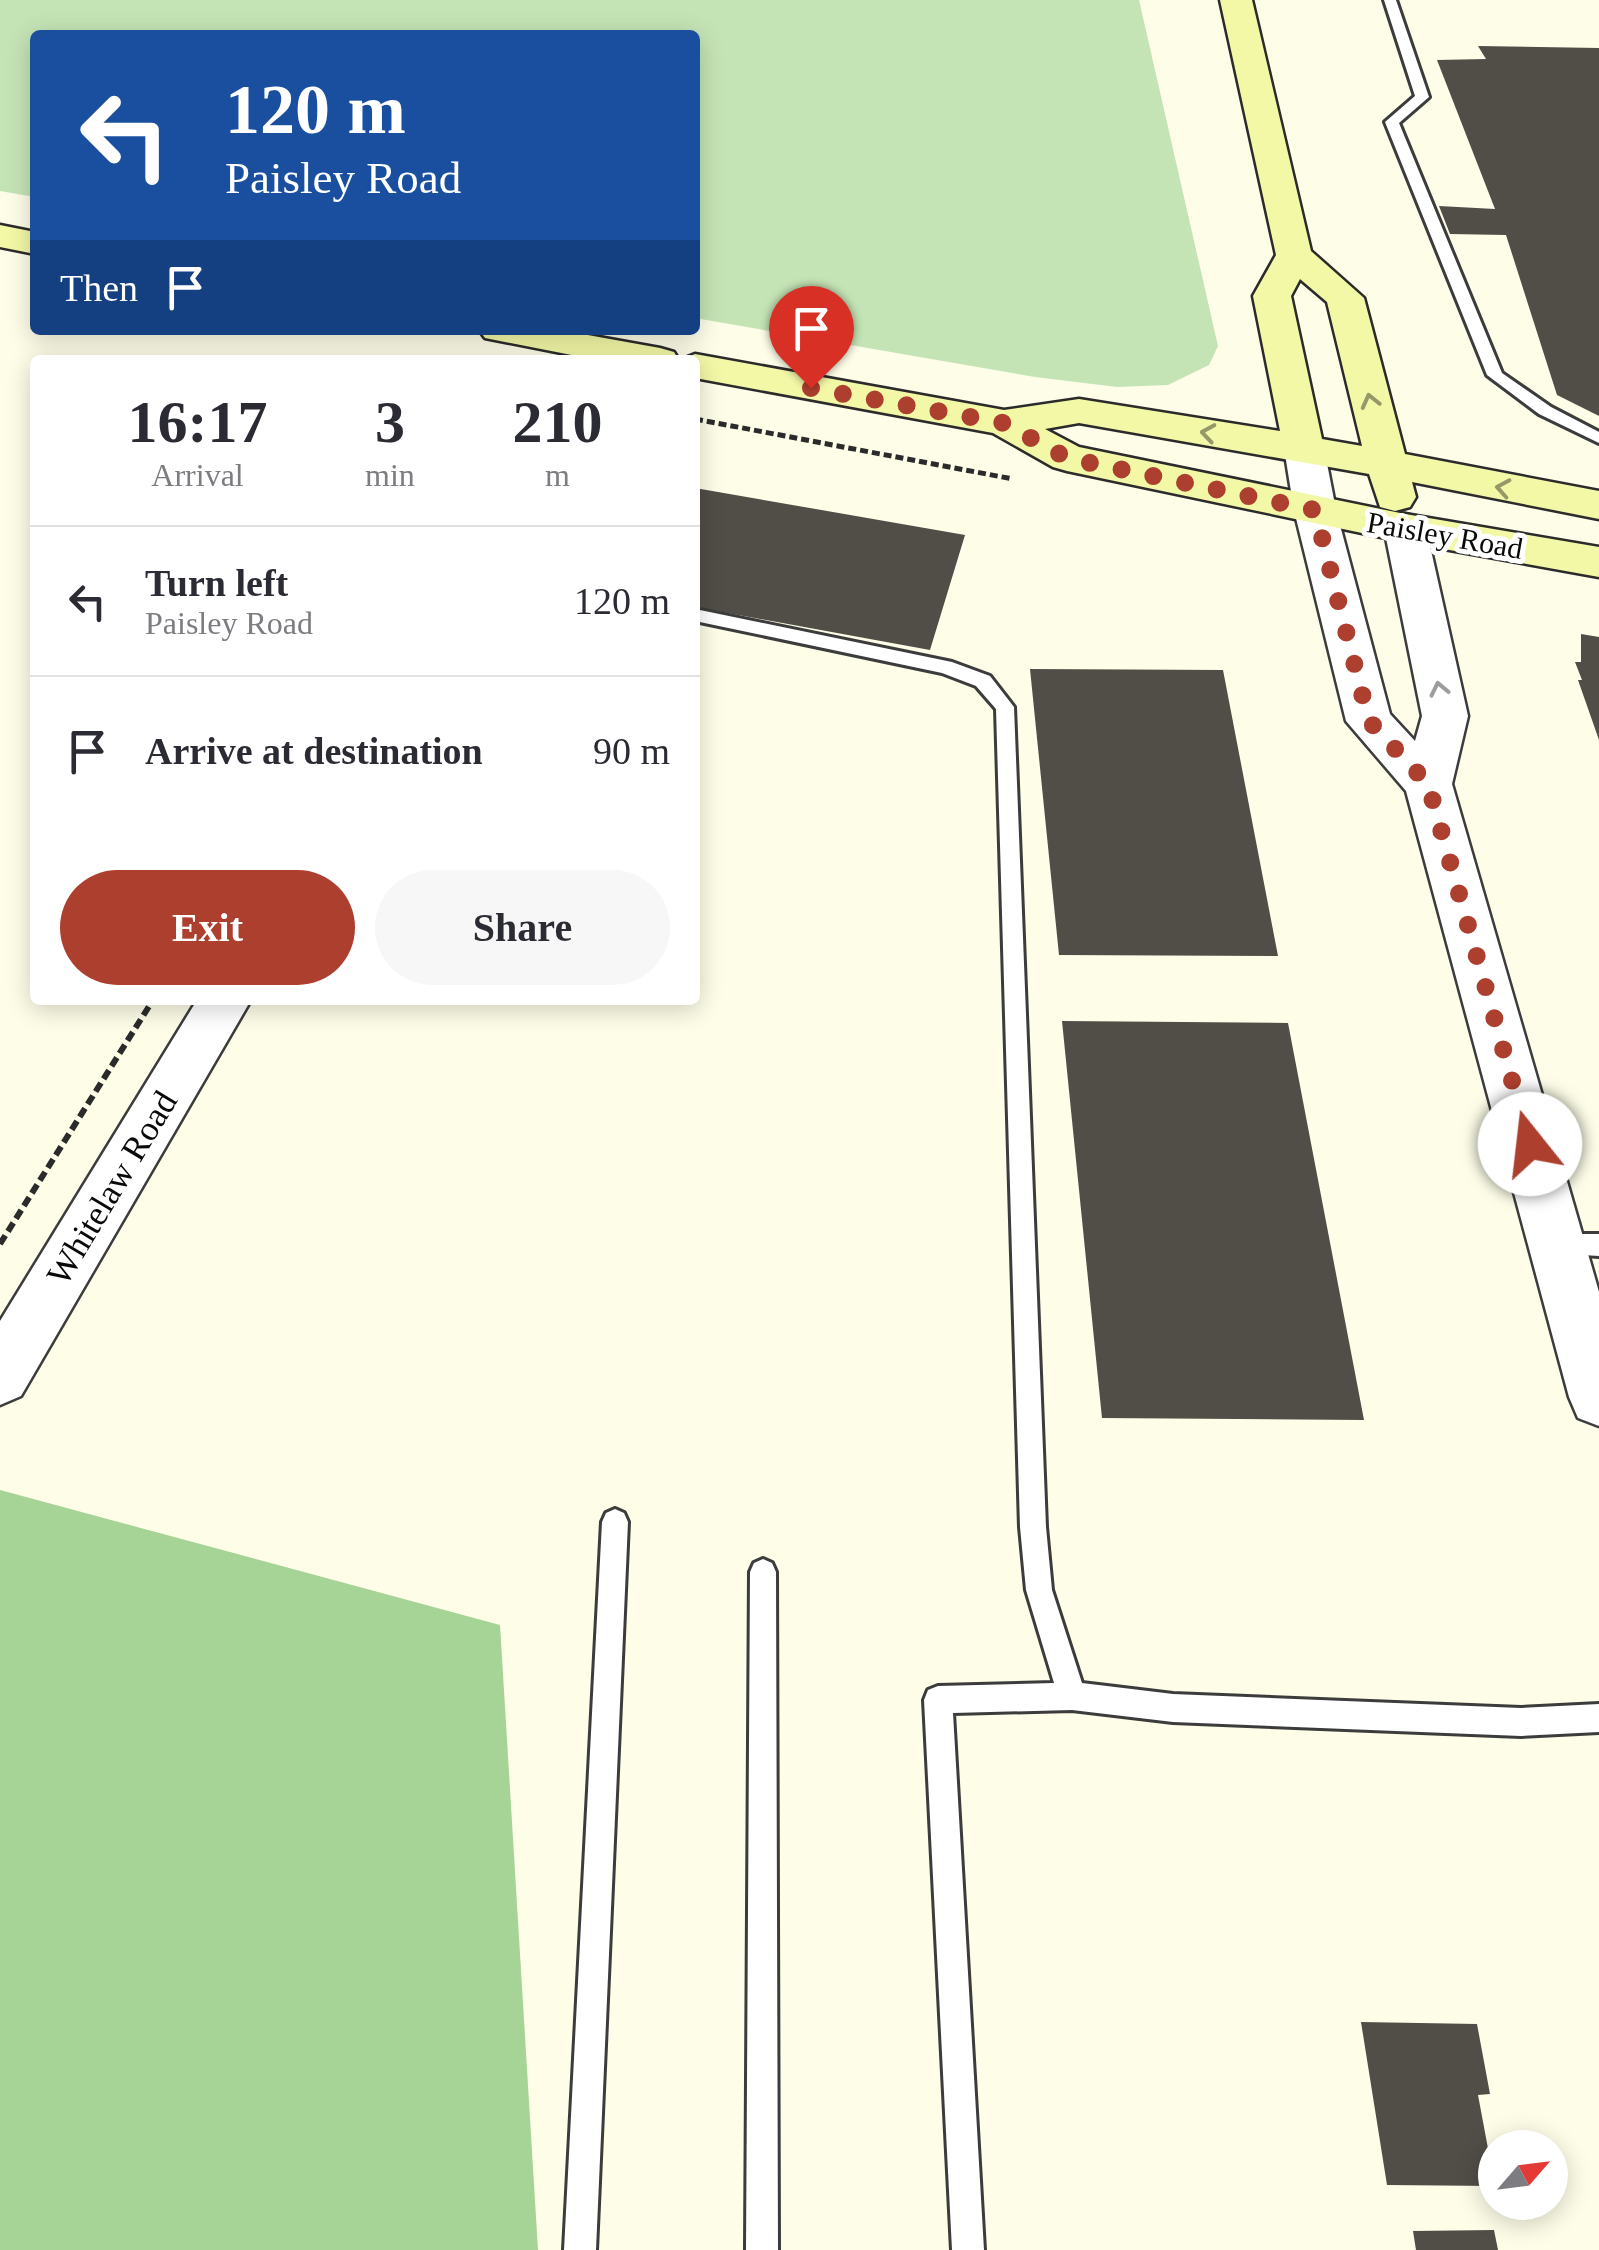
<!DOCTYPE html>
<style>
:root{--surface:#fff;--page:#f7f7f7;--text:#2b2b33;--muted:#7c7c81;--line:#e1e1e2;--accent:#ad3f2e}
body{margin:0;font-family:"Times New Roman",serif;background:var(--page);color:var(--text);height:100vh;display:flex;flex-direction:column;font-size:38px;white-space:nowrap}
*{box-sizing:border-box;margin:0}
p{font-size:32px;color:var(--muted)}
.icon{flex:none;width:55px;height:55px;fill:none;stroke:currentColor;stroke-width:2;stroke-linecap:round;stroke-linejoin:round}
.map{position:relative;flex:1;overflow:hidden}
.sheet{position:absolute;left:30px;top:355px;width:670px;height:650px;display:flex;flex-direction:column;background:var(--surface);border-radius:10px;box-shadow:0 5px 25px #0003}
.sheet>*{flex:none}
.guide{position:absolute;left:30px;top:30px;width:670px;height:305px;border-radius:10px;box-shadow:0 5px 25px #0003;background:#1a4fa0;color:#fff;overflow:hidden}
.needle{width:65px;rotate:62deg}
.controls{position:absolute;left:1478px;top:2130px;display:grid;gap:20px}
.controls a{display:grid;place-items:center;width:90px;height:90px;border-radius:50%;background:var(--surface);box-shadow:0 5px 25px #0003;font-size:50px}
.pin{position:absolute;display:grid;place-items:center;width:85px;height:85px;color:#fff;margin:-102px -42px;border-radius:50% 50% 50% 0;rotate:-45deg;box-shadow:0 0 10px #0007}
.pin .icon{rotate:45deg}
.me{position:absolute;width:110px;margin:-55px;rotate:344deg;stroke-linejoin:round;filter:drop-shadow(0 0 8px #0008)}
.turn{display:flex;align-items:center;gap:35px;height:210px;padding:0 30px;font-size:45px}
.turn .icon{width:130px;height:130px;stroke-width:2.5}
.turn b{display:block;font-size:70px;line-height:85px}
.then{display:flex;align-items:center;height:95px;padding:0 30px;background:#0003;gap:20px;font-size:38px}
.eta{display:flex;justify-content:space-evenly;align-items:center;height:170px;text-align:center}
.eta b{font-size:60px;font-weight:600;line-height:70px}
.button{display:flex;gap:20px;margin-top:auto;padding:20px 30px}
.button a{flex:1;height:115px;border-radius:60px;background:var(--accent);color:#fff;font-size:40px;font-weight:600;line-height:115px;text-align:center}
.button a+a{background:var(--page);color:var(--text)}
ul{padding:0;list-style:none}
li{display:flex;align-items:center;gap:30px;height:150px;padding:0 30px;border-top:2px solid var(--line)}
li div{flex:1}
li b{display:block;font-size:38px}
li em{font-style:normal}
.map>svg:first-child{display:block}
</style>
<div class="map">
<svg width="1599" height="2250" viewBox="0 0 1599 2250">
<rect width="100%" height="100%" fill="#fdfde8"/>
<path fill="#c5e4b5" d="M 0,0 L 1139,0 L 1218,346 L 1209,365 L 1168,385 L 1117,387 L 1035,377 L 695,318 L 695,35 L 35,35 L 35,197 L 0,191 Z"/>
<path fill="#a6d396" d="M 0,1490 L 500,1625 L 538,2250 L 0,2250 Z"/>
<path fill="#514d47" d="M 1478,46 L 1599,48 L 1599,416 L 1557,395 L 1506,235 L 1450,234 L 1439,206 L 1495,209 L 1437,60 L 1486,59 Z
M 695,488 L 965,535 L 930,650 L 695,607 Z
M 1581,634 L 1599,637 L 1599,740 L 1578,680 L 1582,680 L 1575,662 L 1581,662 Z
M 1030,669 L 1223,670 L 1278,956 L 1059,955 Z
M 1062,1021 L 1288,1023 L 1364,1420 L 1102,1418 Z
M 1361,2022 L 1477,2024 L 1490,2094 L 1478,2095 L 1495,2186 L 1387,2185 Z
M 1494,2230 L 1498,2250 L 1416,2250 L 1413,2231 Z"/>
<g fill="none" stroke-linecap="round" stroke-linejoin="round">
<g stroke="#3c3c3c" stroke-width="6">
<path id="service" d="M 1384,0 L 1396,0 L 1429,97 L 1399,123 L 1502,373 L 1551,407 L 1599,432 L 1599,443 L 1539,414 L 1487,375 L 1385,122 L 1415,96 Z
M 695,609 L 952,662 L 990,676 L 1014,707 L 1046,1527 L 1052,1590 L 1082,1683 L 1173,1694 L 1521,1708 L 1599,1704 L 1599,1732 L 1521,1736 L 1173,1722 L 1072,1710 L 953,1713 L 984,2250 L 952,2250 L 924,1700 L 928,1690 L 938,1686 L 1054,1683 L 1026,1590 L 1020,1527 L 996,709 L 976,686 L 942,673 L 695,621 Z
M 1558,1234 L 1599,1234 L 1599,1256 L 1550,1253 L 1546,1245 L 1550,1237 Z
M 615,1509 L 624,1513 L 628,1522 L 596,2250 L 564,2250 L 602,1522 L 606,1513 Z
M 763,1559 L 772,1563 L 776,1572 L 778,2250 L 746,2250 L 750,1572 L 754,1563 Z"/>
</g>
<g stroke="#3c3c3c" stroke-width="5">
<path id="tertiary" d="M 1304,435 L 1318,439 L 1324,448 L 1336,510 L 1390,714 L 1415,741 L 1422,716 L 1384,528 L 1390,518 L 1405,514 L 1420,518 L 1426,528 L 1468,716 L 1452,784 L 1599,1292 L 1599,1426 L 1578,1418 L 1569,1397 L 1406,791 L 1346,721 L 1294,510 L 1284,448 L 1290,439 Z
M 197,1000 L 251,1000 L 21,1396 L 0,1405 L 0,1321 Z"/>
</g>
<g stroke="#2b2b2b" stroke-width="5">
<path id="secondary" d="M 1220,0 L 1252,0 L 1311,251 L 1364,298 L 1405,454 L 1599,491 L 1599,519 L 1412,482 L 1416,497 L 1410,507 L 1395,511 L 1380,507 L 1369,474 L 1079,423 L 1045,429 L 1079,447 L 1405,514 L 1599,547 L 1599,577 L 1405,542 L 1067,471 L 1053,467 L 993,433 L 695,378 L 695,360 L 680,360 L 695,354 L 1004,410 L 1079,399 L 1280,431 L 1253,296 L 1276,255 ZM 1300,279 L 1327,302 L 1362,446 L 1322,439 L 1291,296 Z
M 0,225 L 35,232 L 35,254 L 0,247 Z
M 479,330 L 560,330 L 660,348 L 674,352 L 679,360 L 597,360 L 485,338 Z"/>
</g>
<path stroke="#2b2b2b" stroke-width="5" stroke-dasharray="8 4" stroke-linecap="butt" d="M 695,419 L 1013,479"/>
<path stroke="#2b2b2b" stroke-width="6" stroke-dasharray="10 5" stroke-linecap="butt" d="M 0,1244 L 153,1000"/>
<use href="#service" fill="#fff" fill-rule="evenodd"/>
<use href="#tertiary" fill="#fff" fill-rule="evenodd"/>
<use href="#secondary" fill="#f3f8a7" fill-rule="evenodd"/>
</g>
<defs><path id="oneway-chevron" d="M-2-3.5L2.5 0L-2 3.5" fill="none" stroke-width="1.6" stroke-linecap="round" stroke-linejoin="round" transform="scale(2.5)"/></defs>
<g stroke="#959868">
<use href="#oneway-chevron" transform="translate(1370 401) rotate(-104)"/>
<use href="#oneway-chevron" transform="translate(1208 433) rotate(-171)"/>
<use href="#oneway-chevron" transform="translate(1503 488) rotate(-170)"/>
</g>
<use stroke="#9d9d9d" href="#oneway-chevron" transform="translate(1439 689) rotate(-102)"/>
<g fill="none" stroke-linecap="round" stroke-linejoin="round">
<path stroke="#ad3f2e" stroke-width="18" stroke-dasharray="0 32.4" d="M 811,388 L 1004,423 L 1067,458 L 1315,510 L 1369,721 L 1428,784 L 1530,1144"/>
</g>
<g text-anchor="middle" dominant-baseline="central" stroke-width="10" stroke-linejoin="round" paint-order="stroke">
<g font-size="30" fill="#090909" stroke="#fff">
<text transform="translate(1445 535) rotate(10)">Paisley Road</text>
</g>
<g font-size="35" fill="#090909" stroke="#fff">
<text transform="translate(112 1188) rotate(-59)">Whitelaw Road</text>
</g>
</g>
</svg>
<div class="controls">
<a><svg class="needle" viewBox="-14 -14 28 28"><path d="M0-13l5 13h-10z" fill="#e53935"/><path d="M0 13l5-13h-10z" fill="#7c7c81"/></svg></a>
</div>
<div class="pin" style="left:811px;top:388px;background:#d93025"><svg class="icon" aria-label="arrive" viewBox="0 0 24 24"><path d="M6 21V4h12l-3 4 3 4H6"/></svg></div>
<svg class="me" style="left:1530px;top:1144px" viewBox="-20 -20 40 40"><circle r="19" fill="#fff"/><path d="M0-13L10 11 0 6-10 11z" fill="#ad3f2e"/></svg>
<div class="guide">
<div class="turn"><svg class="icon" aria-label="left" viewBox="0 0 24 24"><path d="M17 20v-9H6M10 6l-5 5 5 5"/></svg><div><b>120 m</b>Paisley Road</div></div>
<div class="then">Then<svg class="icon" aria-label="arrive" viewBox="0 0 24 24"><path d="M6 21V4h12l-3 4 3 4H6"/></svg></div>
</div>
<section class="sheet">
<div class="eta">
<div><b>16:17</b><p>Arrival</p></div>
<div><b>3</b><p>min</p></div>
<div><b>210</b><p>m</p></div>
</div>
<ul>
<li><svg class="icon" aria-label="left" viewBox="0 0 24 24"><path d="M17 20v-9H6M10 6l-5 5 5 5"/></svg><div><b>Turn left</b><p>Paisley Road</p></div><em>120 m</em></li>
<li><svg class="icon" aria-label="arrive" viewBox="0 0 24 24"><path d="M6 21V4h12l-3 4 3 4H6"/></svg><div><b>Arrive at destination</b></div><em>90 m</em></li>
</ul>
<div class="button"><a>Exit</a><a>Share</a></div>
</section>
</div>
